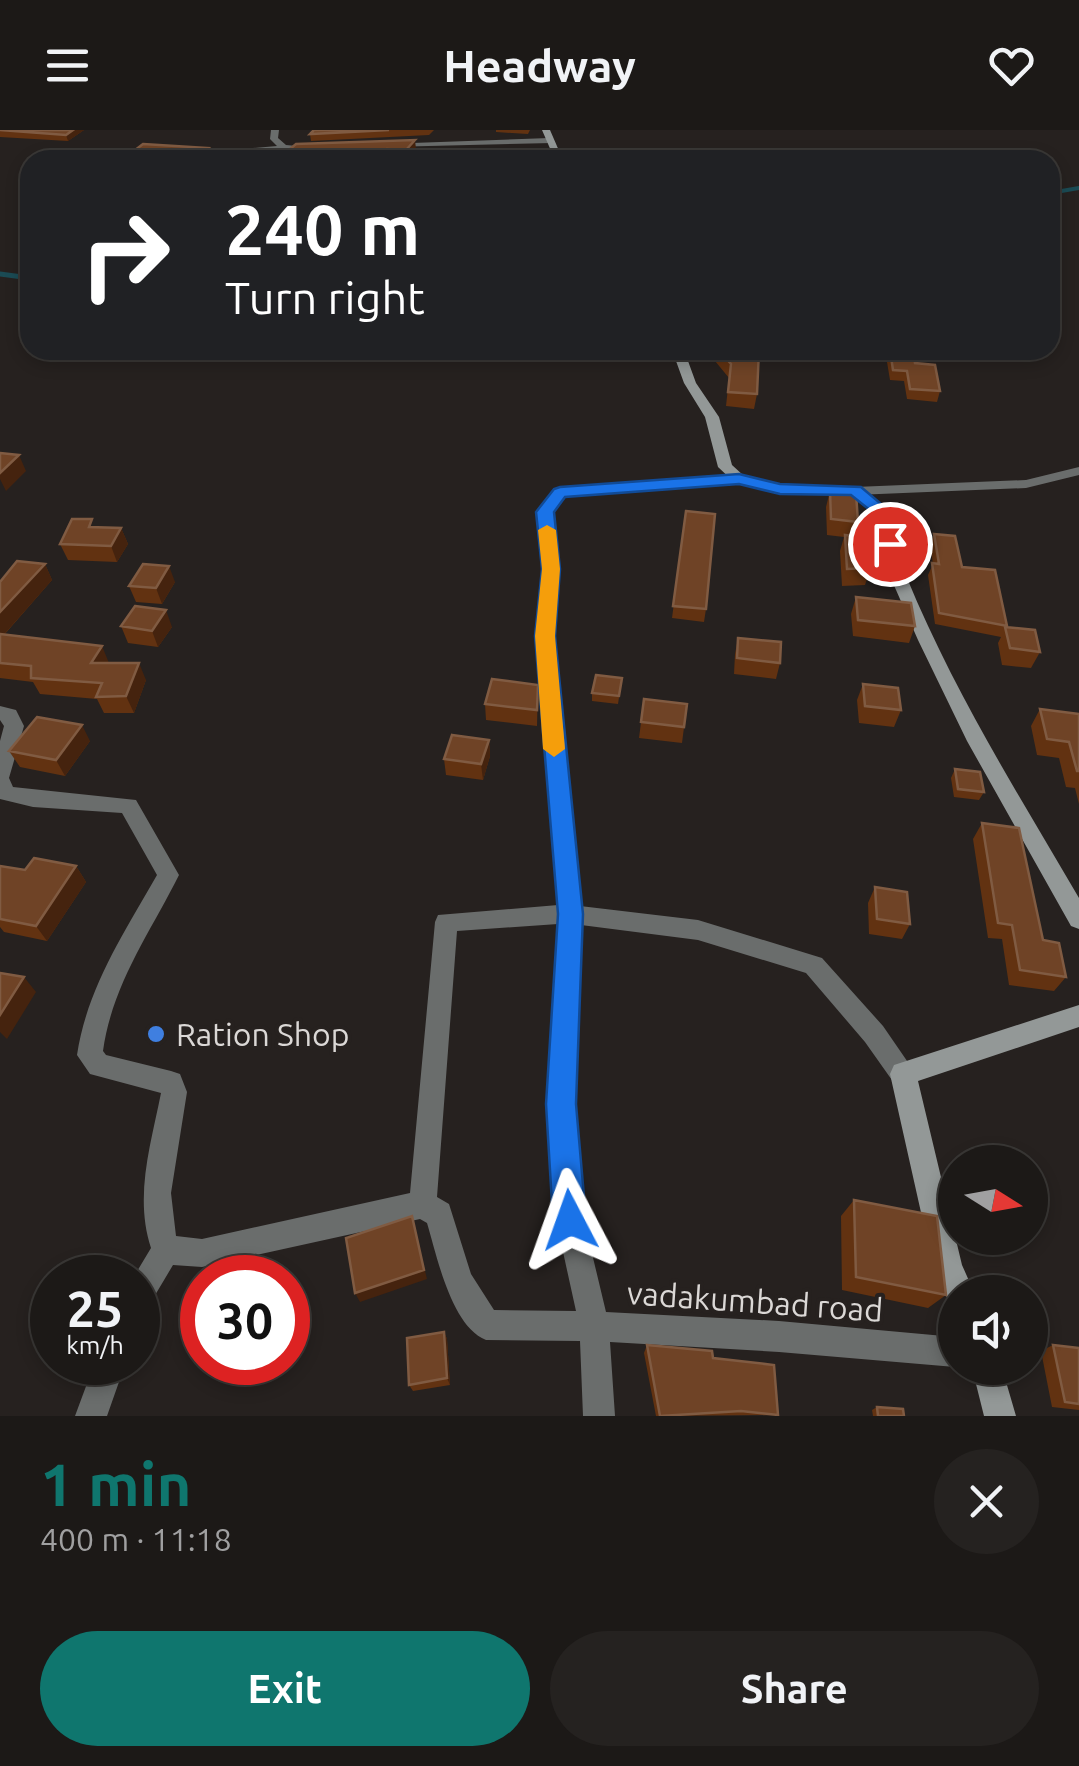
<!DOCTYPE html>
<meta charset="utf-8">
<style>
:root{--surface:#1c1917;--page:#252220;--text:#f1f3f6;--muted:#a0a0a1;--line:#3a3836;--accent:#0f766e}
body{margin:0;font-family:Ubuntu,sans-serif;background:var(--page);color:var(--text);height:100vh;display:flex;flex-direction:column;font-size:38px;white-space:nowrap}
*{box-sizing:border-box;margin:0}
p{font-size:32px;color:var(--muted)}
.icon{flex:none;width:55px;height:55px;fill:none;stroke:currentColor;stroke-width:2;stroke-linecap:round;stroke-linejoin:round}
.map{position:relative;height:1286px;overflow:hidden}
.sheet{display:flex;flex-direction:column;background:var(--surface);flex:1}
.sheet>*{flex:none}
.banner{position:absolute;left:20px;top:20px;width:1040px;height:210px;border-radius:30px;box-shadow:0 5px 15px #0003,0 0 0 2px var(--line);background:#202124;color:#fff;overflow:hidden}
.needle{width:65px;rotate:101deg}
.tools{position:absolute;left:938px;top:1015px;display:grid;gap:20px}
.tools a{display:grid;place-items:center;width:110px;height:110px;border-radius:50%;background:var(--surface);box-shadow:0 5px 15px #0003,0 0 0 2px var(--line);font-size:50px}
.speed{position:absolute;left:30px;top:1125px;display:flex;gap:20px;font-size:50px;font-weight:700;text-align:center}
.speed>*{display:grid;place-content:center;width:130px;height:130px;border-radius:50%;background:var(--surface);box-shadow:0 5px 15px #0003,0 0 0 2px var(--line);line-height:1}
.speed small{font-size:25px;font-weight:400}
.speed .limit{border:15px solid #d22;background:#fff;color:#111}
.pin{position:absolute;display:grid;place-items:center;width:85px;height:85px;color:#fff;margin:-42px;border:5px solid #fff;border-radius:50%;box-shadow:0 2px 10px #0007}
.me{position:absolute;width:110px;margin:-55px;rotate:356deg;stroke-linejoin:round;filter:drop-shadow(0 0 8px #0008)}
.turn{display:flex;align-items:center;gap:35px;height:210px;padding:0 40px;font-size:45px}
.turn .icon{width:130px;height:130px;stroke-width:2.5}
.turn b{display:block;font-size:70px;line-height:85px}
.round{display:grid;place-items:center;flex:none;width:105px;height:105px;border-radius:52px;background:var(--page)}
.headline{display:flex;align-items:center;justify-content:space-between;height:170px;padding:0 40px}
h1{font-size:60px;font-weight:700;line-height:75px;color:var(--accent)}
.cta{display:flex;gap:20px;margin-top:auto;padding:20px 40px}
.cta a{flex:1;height:115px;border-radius:60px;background:var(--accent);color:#fff;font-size:40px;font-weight:700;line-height:115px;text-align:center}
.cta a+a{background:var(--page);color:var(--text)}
header{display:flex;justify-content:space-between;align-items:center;height:130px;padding:0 40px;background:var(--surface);font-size:45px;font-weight:700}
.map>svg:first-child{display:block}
</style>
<header><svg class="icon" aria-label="menu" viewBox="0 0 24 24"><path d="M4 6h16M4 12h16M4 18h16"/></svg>Headway<svg class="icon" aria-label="heart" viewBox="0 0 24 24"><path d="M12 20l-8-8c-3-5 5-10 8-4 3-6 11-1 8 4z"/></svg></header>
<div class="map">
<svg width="1079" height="1286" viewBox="0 0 1079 1286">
<rect width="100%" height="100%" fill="#26211f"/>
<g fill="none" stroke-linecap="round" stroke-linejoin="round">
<path stroke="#1b4b54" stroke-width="4" d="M 1050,63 L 1079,58"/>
<path stroke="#1b4b54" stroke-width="5" d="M 0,144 L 30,148"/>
<path fill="#6a6d6c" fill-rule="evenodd" d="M 271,0 L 279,0 L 278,8 L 286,15 L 318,18 L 204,30 L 228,20 L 277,16 L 270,9 Z
M 549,8 L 552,13 L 388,17 L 384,14 Z
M 1079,337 L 1079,345 L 1026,358 L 855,365 L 848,361 L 855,357 L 1026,350 Z
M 739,345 L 746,349 L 744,352 L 564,366 L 553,382 L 559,439 L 554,505 L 580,776 L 698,790 L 822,828 L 883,896 L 916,944 L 912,953 L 903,956 L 894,953 L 865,912 L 806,843 L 698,810 L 581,795 L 574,974 L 584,1090 L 606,1182 L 779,1191 L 955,1207 L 955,1237 L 779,1222 L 610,1212 L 615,1286 L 583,1286 L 580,1211 L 486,1210 C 451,1196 437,1126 427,1093 L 420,1089 L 202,1137 L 173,1135 L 148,1177 L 138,1182 L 138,1148 L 133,1148 L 151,1118 C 134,1066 151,1014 161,963 L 90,944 L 77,925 C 87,858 124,803 157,745 L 122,683 L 33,677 L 0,669 L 0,611 L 4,596 L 0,590 L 0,576 L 16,580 L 24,596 L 9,648 L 13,657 L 136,670 L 179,745 C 150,803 112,855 103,921 L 106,925 L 171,941 L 180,944 L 187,962 L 171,1063 L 176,1106 L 202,1109 L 410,1063 L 435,792 L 438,785 L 558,775 L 536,505 L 543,439 L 537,382 L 554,359 L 559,358 ZM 558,794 L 548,974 L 556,1090 L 576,1181 L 494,1180 L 471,1144 L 449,1074 L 437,1067 L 457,801 Z
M 95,1232 L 126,1232 L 107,1286 L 75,1286 Z"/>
<path fill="#939897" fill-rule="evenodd" d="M 542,0 L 550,0 L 563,30 L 555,30 Z
M 672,220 L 684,220 L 696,253 L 719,287 L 732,335 L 744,346 L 780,355 L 855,357 L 889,381 C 899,402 898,427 907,448 C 953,560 1018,664 1079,768 L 1079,799 L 1071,796 L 967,611 L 918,510 L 889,444 L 877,386 L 851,365 L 780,363 L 734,352 L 718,337 L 705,287 L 684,253 Z
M 1079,875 L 1079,897 L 918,951 L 962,1135 L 974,1162 L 955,1162 L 955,1175 L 949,1172 L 933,1136 L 890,944 L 894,935 Z
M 972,1238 L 1002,1238 L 1016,1286 L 984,1286 Z"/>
</g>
<path fill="#623211" d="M 0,0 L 84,0 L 68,11 L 0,7 Z
M 314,0 L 434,0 L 429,5 L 311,11 L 310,4 Z
M 496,0 L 530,0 L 528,4 L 496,2 Z
M 296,14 L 416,19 L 407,29 L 388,28 Z
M 706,220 L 759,220 L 757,264 L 754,279 L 726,276 L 729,248 Z
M 885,220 L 913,220 L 915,233 L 940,261 L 937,272 L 907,269 L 904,251 L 890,250 Z
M 830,361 L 858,392 L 854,406 L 878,427 L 873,443 L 869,443 L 865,455 L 842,456 L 840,421 L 844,407 L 827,405 L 826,377 Z
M 686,381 L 706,479 L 704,492 L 672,488 Z
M 95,397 L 121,398 L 128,414 L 117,432 L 68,430 L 60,414 Z
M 934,404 L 962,437 L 1007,497 L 1040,522 L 1031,538 L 1002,535 L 998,513 L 1001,507 L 935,494 L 928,445 L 933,434 L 930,415 Z
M 45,434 L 52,450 L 4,505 L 109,533 L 146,550 L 134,583 L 104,583 L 97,569 L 40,564 L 33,552 L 0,548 L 0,452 Z
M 175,452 L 162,474 L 136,472 L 129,456 Z
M 856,467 L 915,496 L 909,513 L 853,506 L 851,484 Z
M 121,496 L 172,497 L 158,517 L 128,513 Z
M 738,508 L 780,533 L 776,549 L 734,544 L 735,524 Z
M 622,548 L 618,574 L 592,571 L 592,563 Z
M 863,554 L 901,580 L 894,597 L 859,593 L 857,570 Z
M 538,555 L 537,596 L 486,590 L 485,574 Z
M 644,569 L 687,574 L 682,613 L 639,608 Z
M 1040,579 L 1079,584 L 1079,674 L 1075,658 L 1066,657 L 1059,628 L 1037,625 L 1031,596 Z
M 489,610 L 490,626 L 483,650 L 446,645 L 444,629 Z
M 90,611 L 65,646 L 20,637 L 9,621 Z
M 955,639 L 984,662 L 979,670 L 954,667 L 951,648 Z
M 982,693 L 1043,810 L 1066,847 L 1054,861 L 1009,855 L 1002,809 L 988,808 L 973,709 Z
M 0,736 L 25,740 L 76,736 L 86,752 L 47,811 L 4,802 L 0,797 Z
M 875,757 L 910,794 L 902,809 L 869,804 L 868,773 Z
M 854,1070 L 946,1165 L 928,1178 L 842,1160 L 841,1086 Z
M 444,1202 L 447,1209 L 450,1255 L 413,1261 L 409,1255 Z
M 647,1215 L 713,1228 L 778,1285 L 656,1286 L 644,1223 Z
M 1053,1215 L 1079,1218 L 1079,1280 L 1052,1277 L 1041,1221 Z
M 877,1277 L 904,1286 L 873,1286 L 872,1280 Z"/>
<path fill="#45230e" d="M 73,0 L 84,0 L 68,11 L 66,5 Z
M 415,10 L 416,19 L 407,29 L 406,20 Z
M 208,18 L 209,24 L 202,30 L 193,30 Z
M 19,325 L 26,341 L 6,361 L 0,349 L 0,343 Z
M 121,398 L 128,414 L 117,432 L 111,416 Z
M 45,434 L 52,450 L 0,509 L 0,482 Z
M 169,436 L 175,452 L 162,474 L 156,458 Z
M 166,480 L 172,497 L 158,517 L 152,501 Z
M 102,516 L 109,533 L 91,533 Z
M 139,533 L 146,550 L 134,583 L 126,566 Z
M 82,595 L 90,611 L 65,646 L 56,630 Z
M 489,610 L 490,626 L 483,650 L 481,634 Z
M 76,736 L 86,752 L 47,811 L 36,796 Z
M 24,847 L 36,862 L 7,909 L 0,902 L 0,885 Z
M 412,1086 L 427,1149 L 360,1172 L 355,1163 Z
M 444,1202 L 447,1209 L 450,1255 L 447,1248 Z"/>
<path fill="#6f4326" stroke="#805b42" stroke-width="2.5" d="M 0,0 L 73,0 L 66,5 Z
M 314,0 L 389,0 L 310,4 Z
M 415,10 L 406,20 L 387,19 L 381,30 L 277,30 L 296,14 Z
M 143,14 L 208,18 L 193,30 L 122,30 Z
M 719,220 L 759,220 L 757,264 L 728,262 L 731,234 Z
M 890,220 L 913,220 L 915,233 L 935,235 L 940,261 L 910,259 L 907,241 L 893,240 Z
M 0,323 L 19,325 L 0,343 Z
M 830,361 L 856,363 L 858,392 L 831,389 Z
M 686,381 L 715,384 L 706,479 L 673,476 Z
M 72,389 L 92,389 L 89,397 L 121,398 L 111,416 L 60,414 Z
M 934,404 L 955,406 L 962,437 L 995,440 L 1007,496 L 939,483 L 932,433 L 939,434 Z
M 845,405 L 876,408 L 878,427 L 869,426 L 870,438 L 847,439 Z
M 17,431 L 45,434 L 0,482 L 0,452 Z
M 143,434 L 169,436 L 156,458 L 129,456 Z
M 856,467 L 911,473 L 915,496 L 858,490 Z
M 135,476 L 166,480 L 152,501 L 121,496 Z
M 1005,497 L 1035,500 L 1040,522 L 1010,518 Z
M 0,504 L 102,516 L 91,533 L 139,533 L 126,566 L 96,567 L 102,553 L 31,548 L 31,536 L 0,533 Z
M 738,508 L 781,512 L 780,533 L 737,528 Z
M 596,545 L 622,548 L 619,566 L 592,563 Z
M 492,549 L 538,555 L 537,580 L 485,574 Z
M 863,554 L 898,558 L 901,580 L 865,576 Z
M 644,569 L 687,574 L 684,597 L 641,592 Z
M 1040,579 L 1079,584 L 1079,641 L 1077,641 L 1069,612 L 1047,609 Z
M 37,587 L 82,595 L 56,630 L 9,621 Z
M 452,605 L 489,610 L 481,634 L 444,629 Z
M 955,639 L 980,642 L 984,662 L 958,659 Z
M 982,693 L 1019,698 L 1043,810 L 1059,813 L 1066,847 L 1020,840 L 1012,795 L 998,793 Z
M 34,728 L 76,736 L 36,796 L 0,789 L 0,736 L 25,740 Z
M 875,757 L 907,762 L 910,794 L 877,789 Z
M 0,843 L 24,847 L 0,885 Z
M 854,1070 L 937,1086 L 946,1165 L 856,1147 Z
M 412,1086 L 424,1140 L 355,1163 L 346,1108 Z
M 444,1202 L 447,1248 L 409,1255 L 407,1208 Z
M 647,1215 L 712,1221 L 713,1228 L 774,1235 L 778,1285 L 741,1281 L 660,1286 Z
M 1053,1215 L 1079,1218 L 1079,1274 L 1065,1272 Z
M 877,1277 L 903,1279 L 904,1286 L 878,1286 Z"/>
<path fill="#1a73e8" stroke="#114b97" stroke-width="2.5" d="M 739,344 L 780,354 L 861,357 L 893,384 L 899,414 L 890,419 L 884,418 L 876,385 L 851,365 L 780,364 L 739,354 L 565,367 L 554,382 L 560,439 L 555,506 L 583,784 L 576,974 L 586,1090 L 581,1101 L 570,1106 L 558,1101 L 553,1090 L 546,974 L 558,784 L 535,506 L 542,439 L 536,382 L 554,359 L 560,357 Z"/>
<path fill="#f59e0b" d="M 547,395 L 556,400 L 560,439 L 555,506 L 565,619 L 554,627 L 543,619 L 535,506 L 542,439 L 538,400 Z"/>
<circle fill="#3f7fe0" stroke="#26211f" stroke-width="4" cx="156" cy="904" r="10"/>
<g text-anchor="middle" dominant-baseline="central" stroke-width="8" stroke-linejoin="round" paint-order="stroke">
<g font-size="32" fill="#dbd8d6" stroke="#26211f" text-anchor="start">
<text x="176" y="904">Ration Shop</text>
</g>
<g font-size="32" fill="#dbd8d6" stroke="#26211f">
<text transform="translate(755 1171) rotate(4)">vadakumbad road</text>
</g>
</g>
</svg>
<div class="tools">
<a><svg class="needle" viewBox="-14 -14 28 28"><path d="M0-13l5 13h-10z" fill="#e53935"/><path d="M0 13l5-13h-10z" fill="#a0a0a1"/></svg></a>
<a><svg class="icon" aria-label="sound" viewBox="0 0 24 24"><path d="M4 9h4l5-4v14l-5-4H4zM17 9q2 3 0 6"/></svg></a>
</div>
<div class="speed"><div>25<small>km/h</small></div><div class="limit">30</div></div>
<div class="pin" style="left:890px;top:414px;background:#d93025"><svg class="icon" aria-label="arrive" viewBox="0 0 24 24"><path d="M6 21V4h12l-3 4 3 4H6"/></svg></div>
<svg class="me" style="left:570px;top:1090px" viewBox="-20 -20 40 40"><path d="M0-17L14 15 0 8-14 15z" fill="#1a73e8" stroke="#fff" stroke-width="4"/></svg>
<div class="banner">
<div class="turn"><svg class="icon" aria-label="right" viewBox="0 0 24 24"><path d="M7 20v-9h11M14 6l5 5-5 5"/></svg><div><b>240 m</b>Turn right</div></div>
</div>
</div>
<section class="sheet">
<div class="headline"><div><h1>1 min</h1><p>400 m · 11:18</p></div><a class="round"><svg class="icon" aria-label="close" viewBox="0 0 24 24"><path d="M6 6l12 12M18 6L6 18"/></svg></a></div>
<div class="cta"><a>Exit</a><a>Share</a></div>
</section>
